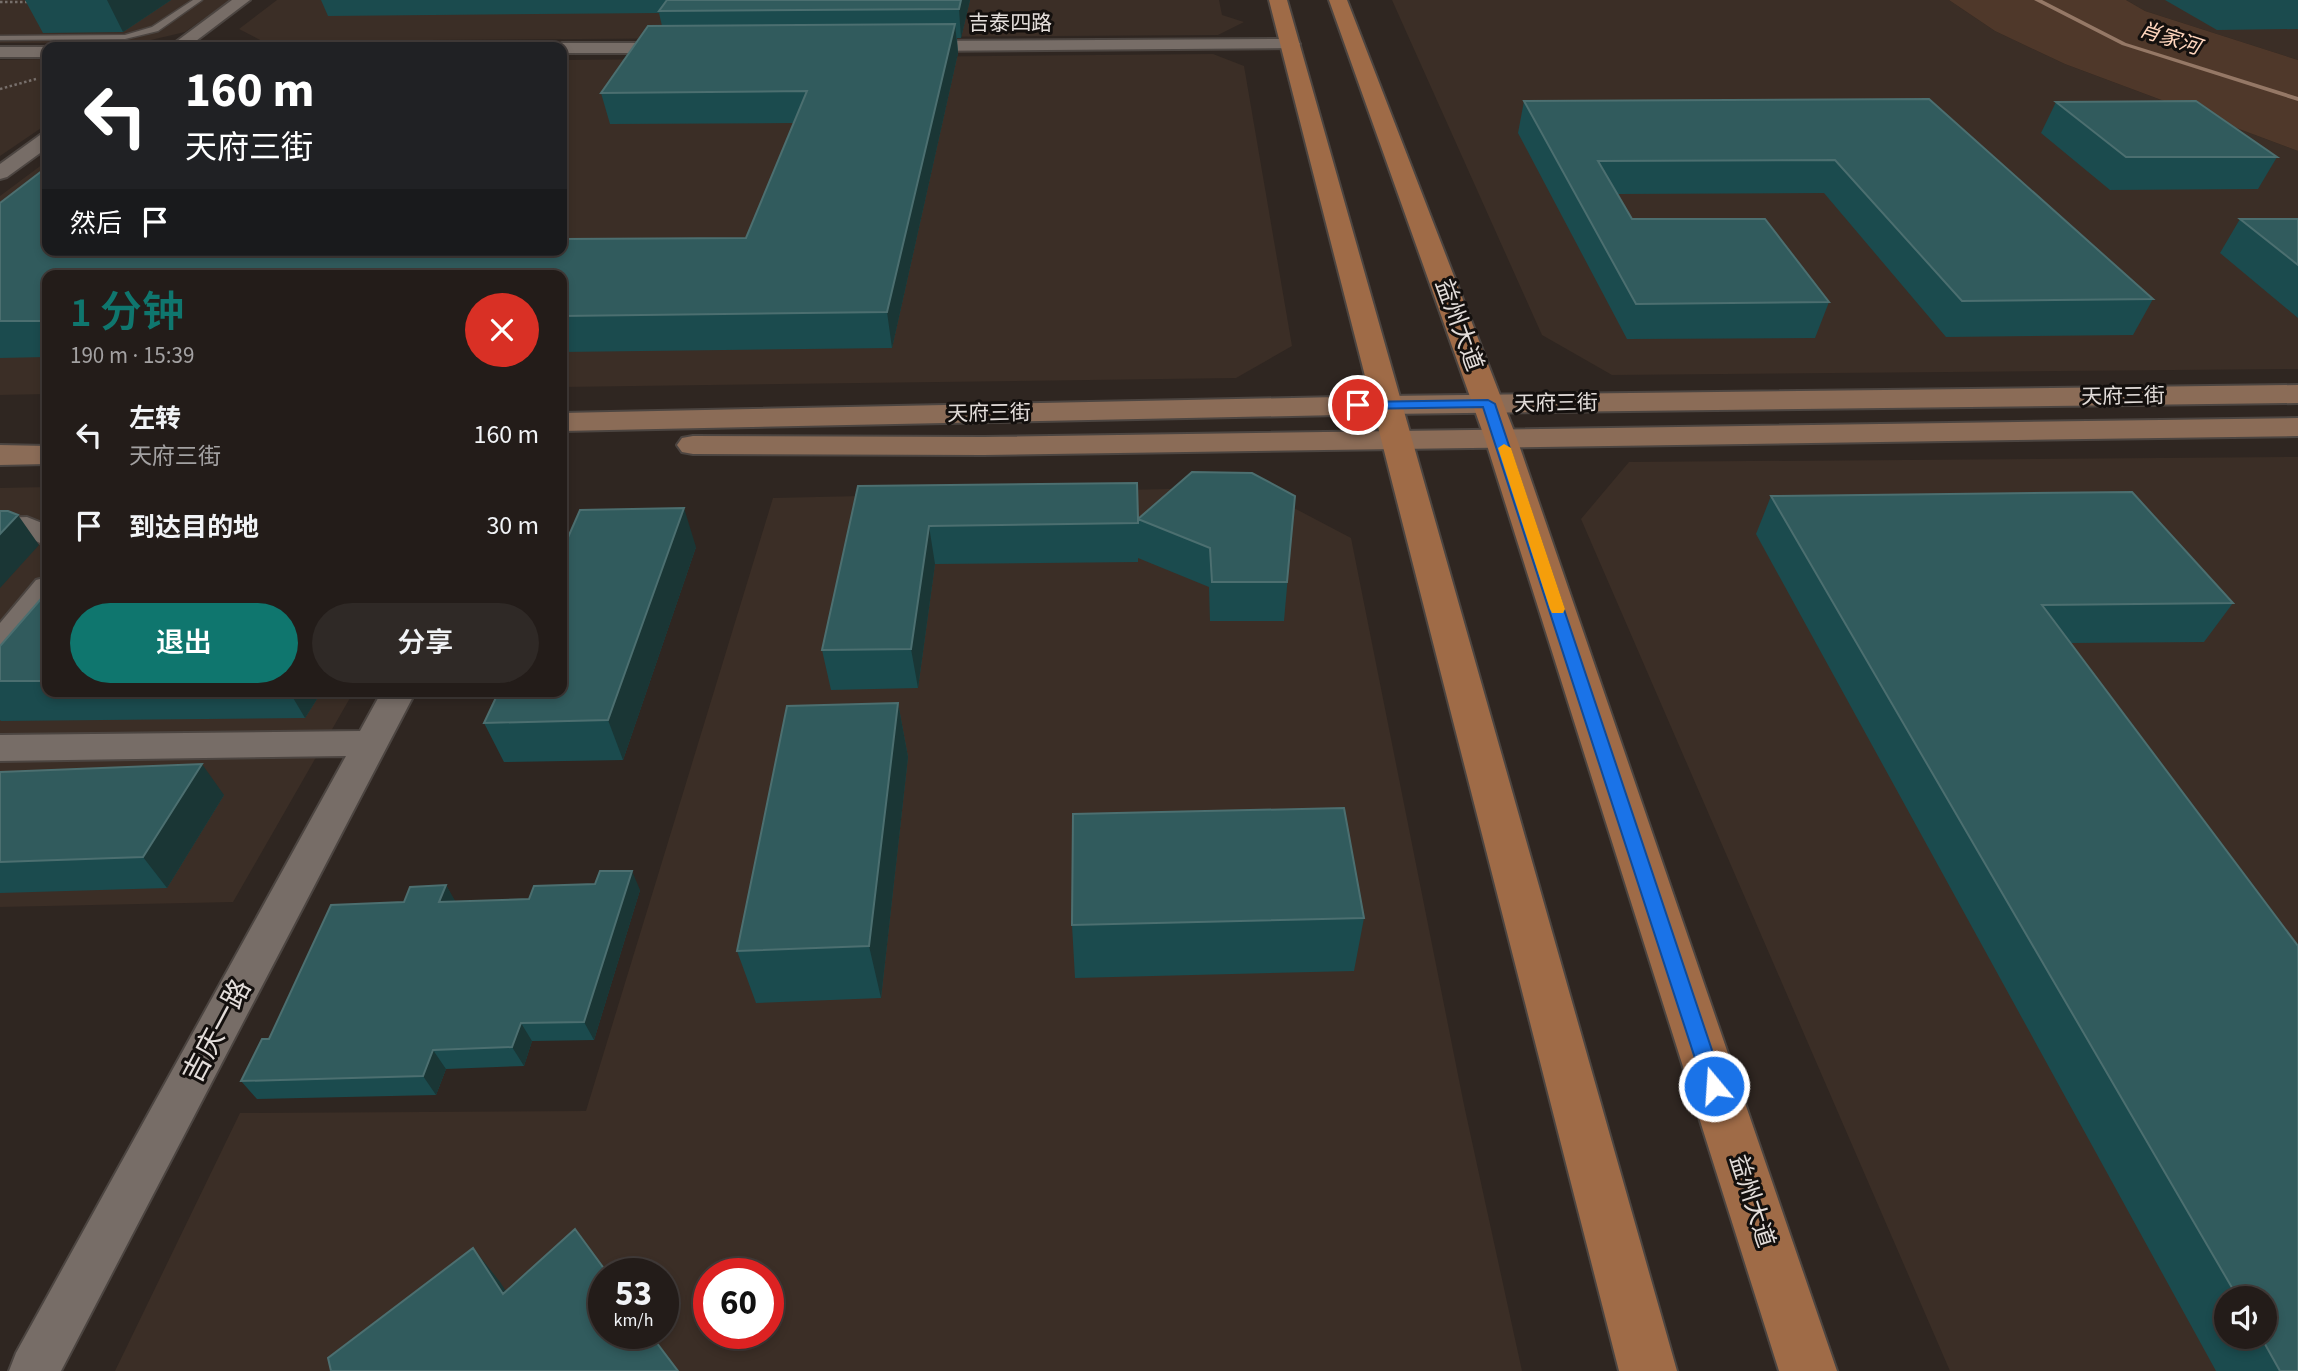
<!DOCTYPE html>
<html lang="zh">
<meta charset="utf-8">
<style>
:root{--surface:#231c19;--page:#2f2926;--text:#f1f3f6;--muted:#a3a1a2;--line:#403a38;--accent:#0f766e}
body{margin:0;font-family:"Source Sans 3","Noto Sans SC",sans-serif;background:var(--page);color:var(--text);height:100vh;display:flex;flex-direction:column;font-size:26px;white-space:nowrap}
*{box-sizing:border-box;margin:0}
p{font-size:23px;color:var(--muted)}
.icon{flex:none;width:38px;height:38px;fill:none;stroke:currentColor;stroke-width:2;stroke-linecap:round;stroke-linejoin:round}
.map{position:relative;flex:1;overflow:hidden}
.sheet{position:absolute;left:42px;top:270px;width:525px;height:427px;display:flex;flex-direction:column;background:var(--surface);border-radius:14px;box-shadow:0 4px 10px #0003,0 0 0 2px var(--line)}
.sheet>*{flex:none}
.banner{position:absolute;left:42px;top:42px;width:525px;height:214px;border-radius:14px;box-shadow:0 4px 10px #0003,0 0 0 2px var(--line);background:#202124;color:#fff;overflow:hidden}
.controls{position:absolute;left:2214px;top:1286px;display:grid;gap:14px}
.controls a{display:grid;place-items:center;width:63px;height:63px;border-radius:50%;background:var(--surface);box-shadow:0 4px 10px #0003,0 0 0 2px var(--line);font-size:35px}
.speed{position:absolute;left:588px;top:1258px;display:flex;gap:14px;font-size:35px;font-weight:700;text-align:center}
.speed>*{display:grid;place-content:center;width:91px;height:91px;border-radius:50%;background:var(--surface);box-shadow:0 4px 10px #0003,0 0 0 2px var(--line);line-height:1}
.speed small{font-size:18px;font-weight:400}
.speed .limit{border:10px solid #d22;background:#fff;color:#111}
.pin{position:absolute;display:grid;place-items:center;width:60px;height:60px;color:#fff;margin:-30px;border:4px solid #fff;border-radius:50%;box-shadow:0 2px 7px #0007}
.me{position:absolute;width:77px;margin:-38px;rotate:342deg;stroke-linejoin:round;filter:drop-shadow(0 0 5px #0008)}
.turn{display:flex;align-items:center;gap:24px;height:147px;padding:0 28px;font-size:32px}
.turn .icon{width:91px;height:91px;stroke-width:2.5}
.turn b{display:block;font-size:49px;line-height:60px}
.then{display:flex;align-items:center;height:66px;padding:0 28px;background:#0003;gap:14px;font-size:26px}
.round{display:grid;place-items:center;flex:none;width:74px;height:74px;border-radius:37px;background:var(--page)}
.head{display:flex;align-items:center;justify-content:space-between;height:119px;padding:0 28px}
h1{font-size:42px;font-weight:600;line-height:52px;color:var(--accent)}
.primary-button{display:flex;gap:14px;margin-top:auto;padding:14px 28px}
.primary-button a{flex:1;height:80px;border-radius:42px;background:var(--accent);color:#fff;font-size:28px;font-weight:600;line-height:80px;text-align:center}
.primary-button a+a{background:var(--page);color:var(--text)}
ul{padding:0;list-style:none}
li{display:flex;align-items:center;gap:21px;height:91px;padding:0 28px}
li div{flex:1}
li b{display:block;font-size:26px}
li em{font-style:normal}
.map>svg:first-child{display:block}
</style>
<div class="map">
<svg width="2298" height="1371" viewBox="0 0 2298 1371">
<rect width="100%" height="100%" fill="#2f2621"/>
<path fill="#3b2e26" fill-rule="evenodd" d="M 0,0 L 230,0 L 185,32 L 138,43 L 0,43 Z
M 277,0 L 1219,0 L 1222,15 L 1244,22 L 1218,35 L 262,41 L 239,29 Z
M 1392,0 L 1949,0 L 1995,31 L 2065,64 L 2298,151 L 2298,369 L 1612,375 L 1542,335 Z
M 2126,0 L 2298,0 L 2298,60 L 2145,11 Z
M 1213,54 L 1244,66 L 1292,346 L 1236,378 L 562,387 L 562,275 L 47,275 L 47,394 L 0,395 L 0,196 L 47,161 L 47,250 L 562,250 L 562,60 Z
M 47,59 L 47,124 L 0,156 L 0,60 Z
M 2298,457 L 2298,1371 L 1950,1371 L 1581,519 L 1629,462 ZM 2226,1298 L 2264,1298 L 2264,1337 L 2226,1337 Z
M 47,487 L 47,691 L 354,691 L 233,902 L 0,907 L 0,488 Z
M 1254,487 L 1351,538 L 1464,1105 L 1522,1371 L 115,1371 L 240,1113 L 586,1111 L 773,498 ZM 604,1274 L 663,1274 L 663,1334 L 604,1334 ZM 709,1274 L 768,1274 L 768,1334 L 709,1334 Z"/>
<path fill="#4f382a" d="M 1949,0 L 2126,0 L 2145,11 L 2298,60 L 2298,151 L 2065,64 L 1995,31 Z"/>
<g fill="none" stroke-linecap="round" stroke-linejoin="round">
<path fill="#957866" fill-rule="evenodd" d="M 2034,0 L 2042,0 L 2126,43 L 2298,97 L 2298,101 L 2122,45 Z"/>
<g stroke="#4c4541" stroke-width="3">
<path id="lane" d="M 193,0 L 202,0 L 158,31 L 125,39 L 0,40 L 0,36 L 125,35 L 152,27 Z"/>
</g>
<g stroke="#4c4541" stroke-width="4">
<path id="street" d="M 232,0 L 250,0 L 188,47 L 169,47 Z
M 1291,39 L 1297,40 L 1300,44 L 1297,48 L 912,51 L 903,46 L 912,41 Z
M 562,43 L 676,43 L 685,48 L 676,53 L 562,53 L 562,47 L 554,47 Z
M 0,47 L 49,47 L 47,57 L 0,57 Z
M 47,133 L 47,148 L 7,177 L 0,179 L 0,164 L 40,135 Z
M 27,517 L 47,525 L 47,546 L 22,535 L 0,536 L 0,518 Z
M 47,577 L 47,607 L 11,652 L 0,655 L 0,623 L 36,580 Z
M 382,691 L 416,691 L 61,1371 L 9,1371 L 16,1353 L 346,756 L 0,761 L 0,735 L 360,731 Z"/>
</g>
<g stroke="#4c4541" stroke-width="4">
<path id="secondary" d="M 2298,385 L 2298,403 L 1385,414 L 562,431 L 562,413 L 1385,396 Z
M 2298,418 L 2298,436 L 984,455 L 693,454 L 682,452 L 677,445 L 682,438 L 693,436 L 984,437 Z
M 0,445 L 47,446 L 47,464 L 0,465 Z"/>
</g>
<g stroke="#4c4541" stroke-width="4">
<path id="primary" d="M 1269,0 L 1287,0 L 1677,1371 L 1619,1371 Z
M 1329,0 L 1347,0 L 1517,439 L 1837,1371 L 1779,1371 L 1485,439 Z"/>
</g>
<path stroke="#776f6b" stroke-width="2.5" stroke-dasharray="2.5 2.5" stroke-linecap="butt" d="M 0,2 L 31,2
M 0,89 L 36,79"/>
<use href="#lane" fill="#776d67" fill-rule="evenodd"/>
<use href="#street" fill="#776d67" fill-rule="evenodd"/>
<use href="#secondary" fill="#8b6c57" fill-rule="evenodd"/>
<use href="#primary" fill="#9f6b47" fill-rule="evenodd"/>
</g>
<path fill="#1b4b4e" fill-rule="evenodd" d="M 25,0 L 171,0 L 123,32 L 43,33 Z
M 321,0 L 970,0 L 961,38 L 957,38 L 958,53 L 892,348 L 562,352 L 562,275 L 47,275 L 47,357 L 0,358 L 0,203 L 47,250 L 746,238 L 794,123 L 610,124 L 601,93 L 662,26 L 659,13 L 328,16 Z
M 2165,0 L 2298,0 L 2298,29 L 2217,30 Z
M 1929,99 L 2153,299 L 2133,335 L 1946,337 L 1824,193 L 1617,194 L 1632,219 L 1829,302 L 1815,338 L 1627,339 L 1518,133 L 1524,101 Z
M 2056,102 L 2277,157 L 2258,189 L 2110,190 L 2041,133 Z
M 2240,219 L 2298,219 L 2298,318 L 2220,253 Z
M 858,486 L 1138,519 L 1295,496 L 1284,621 L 1210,621 L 1209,587 L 1138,558 L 1138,562 L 935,564 L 918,688 L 831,690 L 822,650 Z
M 1771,496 L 2233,603 L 2204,642 L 2071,643 L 2298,1371 L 2216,1371 L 1756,534 ZM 2226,1298 L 2264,1298 L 2264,1337 L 2226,1337 Z
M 696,547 L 623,760 L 504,762 L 484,723 Z
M 47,592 L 47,691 L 322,691 L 305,718 L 1,721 L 0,720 L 0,646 Z
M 898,703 L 908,757 L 881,998 L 756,1003 L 737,951 Z
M 0,772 L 224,795 L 167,888 L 0,893 Z
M 446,885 L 455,902 L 529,899 L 640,890 L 594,1040 L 532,1041 L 524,1066 L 446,1069 L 436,1095 L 257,1099 L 241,1081 L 269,1039 L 404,902 Z
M 1364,918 L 1354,971 L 1075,978 L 1072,925 Z"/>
<path fill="#1a3635" d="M 107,0 L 171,0 L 123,32 Z
M 961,0 L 970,0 L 961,38 L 959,9 Z
M 955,24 L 958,53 L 892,348 L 887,312 Z
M 684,508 L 696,547 L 623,760 L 608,720 Z
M 18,515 L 39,545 L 0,588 L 0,534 Z
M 929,526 L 935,564 L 918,688 L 911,649 Z
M 289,691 L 322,691 L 305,718 Z
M 898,703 L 908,757 L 881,998 L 869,946 Z
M 202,764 L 224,795 L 167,888 L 143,857 Z
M 632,871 L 640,890 L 594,1040 L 584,1022 Z
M 446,885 L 457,904 L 439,902 Z
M 521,1023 L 532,1041 L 524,1066 L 512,1047 Z
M 433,1050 L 446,1069 L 436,1095 L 423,1076 Z
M 473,1248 L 500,1282 L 529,1326 L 503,1294 Z"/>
<path fill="#315b5d" stroke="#4c6f70" stroke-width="2" d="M 667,0 L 961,0 L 959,9 L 659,11 Z
M 955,24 L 887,312 L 562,316 L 562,275 L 47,275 L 47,321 L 0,321 L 0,203 L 47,167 L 47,250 L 562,250 L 562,239 L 746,238 L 807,91 L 601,93 L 648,26 Z
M 510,45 L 508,47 L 208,47 Z
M 1929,99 L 2153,299 L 1962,301 L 1835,160 L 1598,161 L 1632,219 L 1765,219 L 1829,302 L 1636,304 L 1524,101 Z
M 2196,101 L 2277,157 L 2126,157 L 2056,102 Z
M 2240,219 L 2298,219 L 2298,265 Z
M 1192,472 L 1252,473 L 1295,496 L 1287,582 L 1212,582 L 1210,548 L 1138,519 L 1138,523 L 929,526 L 911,649 L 822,650 L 858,486 L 1137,483 L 1138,519 Z
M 2132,492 L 2233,603 L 2042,605 L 2298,946 L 2298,1371 L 2280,1371 L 2261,1337 L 2264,1337 L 2264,1298 L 2238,1298 L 1771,496 Z
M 684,508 L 608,720 L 484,723 L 499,691 L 562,691 L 562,551 L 580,510 Z
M 0,511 L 8,511 L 18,515 L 0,534 Z
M 47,592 L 47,681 L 0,681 L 0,646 Z
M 898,703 L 869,946 L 737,951 L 787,706 Z
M 202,764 L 143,857 L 0,862 L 0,772 Z
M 1344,808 L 1364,918 L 1072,925 L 1073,814 Z
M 600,871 L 632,871 L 584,1022 L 521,1023 L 512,1047 L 433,1050 L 423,1076 L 241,1081 L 262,1039 L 269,1039 L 331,905 L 404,902 L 410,887 L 446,885 L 439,902 L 529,899 L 534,886 L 595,884 Z
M 575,1229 L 608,1274 L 604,1274 L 604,1334 L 650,1334 L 678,1371 L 331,1371 L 328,1358 L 473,1248 L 503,1294 Z"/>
<path fill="#1a73e8" stroke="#114b97" stroke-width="2" d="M 1488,400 L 1495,404 L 1724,1086 L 1721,1093 L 1714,1096 L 1707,1093 L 1704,1086 L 1483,407 L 1358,409 L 1352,405 L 1358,402 Z"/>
<path fill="#f59e0b" d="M 1504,444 L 1511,448 L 1565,609 L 1563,613 L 1552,613 L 1550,609 L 1498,448 Z"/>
<g text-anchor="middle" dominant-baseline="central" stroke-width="6" stroke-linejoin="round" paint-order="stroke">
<g font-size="21" fill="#e3ddda" stroke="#14100e">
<text x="1010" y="23">吉泰四路</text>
<text transform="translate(2123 396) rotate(-1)">天府三街</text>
<text transform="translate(1556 403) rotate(-1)">天府三街</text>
<text transform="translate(989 413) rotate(-1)">天府三街</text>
</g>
<g font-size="21" font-style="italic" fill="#ffd5bd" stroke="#14100e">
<text transform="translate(2170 38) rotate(18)">肖家河</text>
</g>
<g font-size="24" fill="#e3ddda" stroke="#14100e">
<text transform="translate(1459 325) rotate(70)">益州大道</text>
<text transform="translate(1752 1201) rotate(72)">益州大道</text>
</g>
<g font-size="28" fill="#e3ddda" stroke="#14100e">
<text transform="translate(217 1031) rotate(-62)">吉庆一路</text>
</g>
</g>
</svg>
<div class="controls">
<a><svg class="icon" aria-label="sound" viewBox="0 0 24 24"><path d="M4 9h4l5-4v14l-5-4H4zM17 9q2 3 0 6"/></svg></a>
</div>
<div class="speed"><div>53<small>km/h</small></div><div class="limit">60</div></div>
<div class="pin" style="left:1358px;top:405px;background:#d93025"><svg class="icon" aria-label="arrive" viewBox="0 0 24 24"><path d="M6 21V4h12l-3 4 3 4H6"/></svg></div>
<svg class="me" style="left:1714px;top:1086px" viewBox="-20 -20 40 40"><circle r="17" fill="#1a73e8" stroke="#fff" stroke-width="3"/><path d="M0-11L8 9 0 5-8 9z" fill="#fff"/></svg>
<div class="banner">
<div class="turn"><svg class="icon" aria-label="left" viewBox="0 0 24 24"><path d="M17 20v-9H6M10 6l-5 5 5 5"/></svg><div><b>160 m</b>天府三街</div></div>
<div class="then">然后<svg class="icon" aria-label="arrive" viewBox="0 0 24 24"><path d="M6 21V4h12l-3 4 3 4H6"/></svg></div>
</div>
<section class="sheet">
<div class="head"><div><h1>1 分钟</h1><p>190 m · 15:39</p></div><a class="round" style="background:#d93025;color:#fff"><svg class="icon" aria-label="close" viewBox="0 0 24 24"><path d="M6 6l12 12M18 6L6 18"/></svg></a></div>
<ul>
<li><svg class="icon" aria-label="left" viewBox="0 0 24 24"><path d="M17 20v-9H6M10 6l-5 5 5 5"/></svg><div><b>左转</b><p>天府三街</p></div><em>160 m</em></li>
<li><svg class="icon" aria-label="arrive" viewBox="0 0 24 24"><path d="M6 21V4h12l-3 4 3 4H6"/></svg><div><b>到达目的地</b></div><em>30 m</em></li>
</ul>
<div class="primary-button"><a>退出</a><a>分享</a></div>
</section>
</div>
